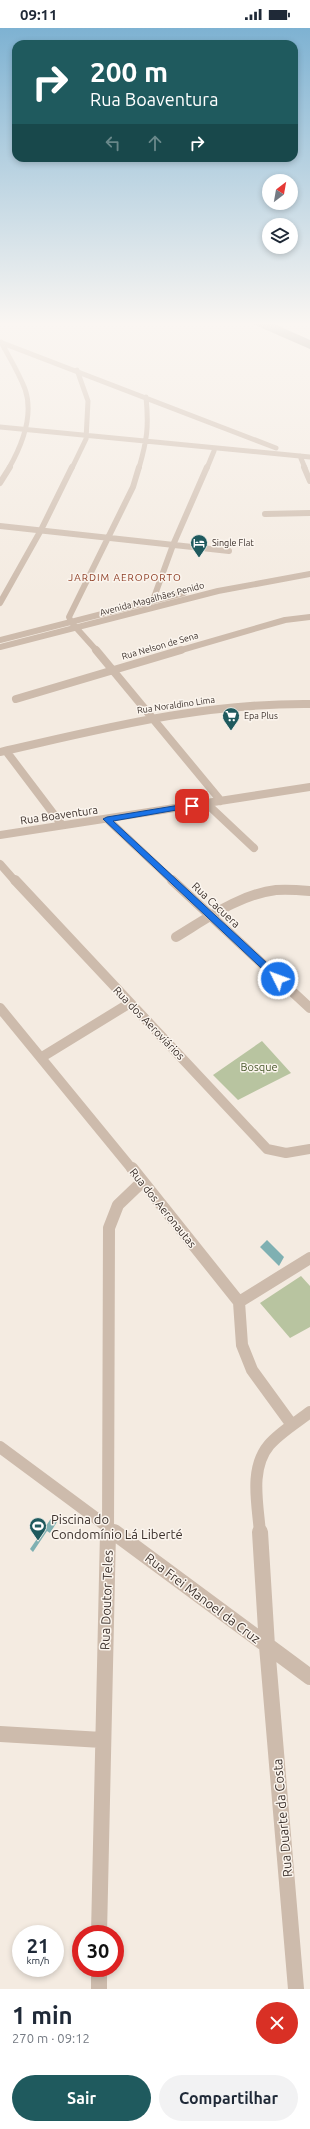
<!DOCTYPE html>
<html lang="pt">
<meta charset="utf-8">
<style>
:root{--surface:#fff;--page:#f2f2f3;--text:#1f2937;--muted:#747a83;--accent:#1f5a5e}
body{margin:0;font-family:Ubuntu,sans-serif;background:var(--page);color:var(--text);height:100vh;display:flex;flex-direction:column;font-size:15px;white-space:nowrap}
*{box-sizing:border-box;margin:0}
p{font-size:13px;color:var(--muted)}
.icon{flex:none;width:22px;height:22px;fill:none;stroke:currentColor;stroke-width:2;stroke-linecap:round;stroke-linejoin:round}
.map{position:relative;height:1961px;overflow:hidden}
.sheet{display:flex;flex-direction:column;background:var(--surface);flex:1}
.sheet>*{flex:none}
.guide{position:absolute;left:12px;top:12px;width:286px;height:122px;border-radius:12px;box-shadow:0 2px 6px #0003;background:#1f5a5e;color:#fff;overflow:hidden}
.needle{width:26px;rotate:31deg}
.controls{position:absolute;left:262px;top:146px;display:grid;gap:8px}
.controls a{display:grid;place-items:center;width:36px;height:36px;border-radius:50%;background:var(--surface);box-shadow:0 2px 6px #0003;font-size:20px}
.speed{position:absolute;left:12px;top:1897px;display:flex;gap:8px;font-size:20px;font-weight:700;text-align:center}
.speed>*{display:grid;place-content:center;width:52px;height:52px;border-radius:50%;background:var(--surface);box-shadow:0 2px 6px #0003;line-height:1}
.speed small{font-size:10px;font-weight:400}
.speed .limit{border:6px solid #d22;background:#fff;color:#111}
.pin{position:absolute;display:grid;place-items:center;width:34px;height:34px;color:#fff;margin:-17px;border-radius:8px;box-shadow:0 2px 6px #0006}
.me{position:absolute;width:44px;margin:-22px;rotate:312deg;stroke-linejoin:round;filter:drop-shadow(0 0 3px #0008)}
.turn{display:flex;align-items:center;gap:14px;height:84px;padding:0 12px;font-size:18px}
.turn .icon{width:52px;height:52px;stroke-width:2.5}
.turn b{display:block;font-size:28px;line-height:34px}
.lanes{display:flex;align-items:center;height:38px;padding:0 12px;background:#0003;justify-content:center;gap:20px;direction:ltr}
.lanes .off{opacity:.35}
.round{display:grid;place-items:center;flex:none;width:42px;height:42px;border-radius:21px;background:var(--page)}
.headline{display:flex;align-items:center;justify-content:space-between;height:68px;padding:0 12px}
h1{font-size:24px;font-weight:600;line-height:30px}
.primary-button{display:flex;gap:8px;margin-top:auto;padding:8px 12px}
.primary-button a{flex:1;height:46px;border-radius:24px;background:var(--accent);color:#fff;font-size:16px;font-weight:600;line-height:46px;text-align:center}
.primary-button a+a{background:var(--page);color:var(--text)}
.status{display:flex;justify-content:space-between;align-items:center;height:28px;padding:0 20px;background:var(--surface);direction:ltr}
.status svg{height:11px;fill:currentColor}
.map>svg:first-child{display:block}
</style>
<div class="status"><b>09:11</b><svg viewBox="0 0 49 12"><path d="M0 12V9h3v3zM5 12V6h3v6zM10 12V3h3v9zM15 12V0h3v12zM26 1h20v11H26zM47 4h2v5h-2z"/></svg></div>
<div class="map">
<svg width="310" height="1961" viewBox="0 0 310 1961">
<rect width="100%" height="100%" fill="#f4ebe1"/>
<path fill="#b8c4a0" d="M 262,1013 L 291,1045 L 238,1072 L 213,1047 Z
M 301,1248 L 310,1258 L 310,1299 L 290,1310 L 260,1275 Z"/>
<path fill="#7fb0b2" d="M 267,1212 L 284,1229 L 279,1238 L 260,1219 Z
M 52,1489 L 57,1494 L 50,1505 L 47,1503 L 33,1524 L 30,1521 Z"/>
<g fill="none" stroke-linecap="round" stroke-linejoin="round">
<path fill="#988e86" fill-rule="evenodd" d="M 253,294 L 270,294 L 310,312 L 310,321 L 255,297 Z"/>
<path stroke="#cdbbac" stroke-width="5" d="M 0,314 L 276,420
M 1,314 C 9,329 19,345 25,361 C 34,387 22,417 9,440
M 0,399 L 310,429
M 300,428 L 305,440
M 72,440 L 86,411 L 88,373 L 77,342
M 139,440 C 147,412 149,399 146,369
M 207,440 L 214,423"/>
<path stroke="#cdbbac" stroke-width="6" d="M 304,439 L 310,453
M 0,455 L 10,439
M 265,486 L 310,485
M 0,498 L 229,523
M 153,572 L 173,517 L 207,439
M 0,575 L 41,502 L 72,439
M 0,612 L 184,565
M 0,619 L 218,563 L 310,546
M 97,623 L 71,594 L 69,589 L 133,459 L 139,439
M 178,623 L 285,592 L 310,589"/>
<path stroke="#cdbbac" stroke-width="8" d="M 96,622 L 221,773
M 16,671 L 181,622
M 6,723 L 62,797
M 0,724 C 106,700 201,675 310,676
M 206,775 L 254,820
M 107,791 L 173,853
M 0,807 L 310,759
M 0,836 L 15,853"/>
<path stroke="#cdbbac" stroke-width="10" d="M 15,852 L 267,1121 L 286,1125 L 310,1121
M 172,852 L 310,980
M 176,909 C 206,891 240,866 276,862 C 287,861 299,862 310,863
M 0,980 L 132,1141
M 42,1029 L 130,975"/>
<path stroke="#cdbbac" stroke-width="12" d="M 132,1140 L 239,1274 L 242,1317 L 252,1342 L 292,1397
M 239,1274 L 310,1230
M 0,1419 L 116,1505
M 108,1505 L 109,1200 L 118,1177 L 142,1154
M 260,1505 C 258,1477 249,1441 269,1417 C 279,1405 297,1394 310,1384"/>
<path stroke="#cdbbac" stroke-width="16" d="M 114,1504 L 310,1649
M 260,1504 L 267,1618 L 296,1961
M 0,1706 L 102,1712
M 99,1906 L 108,1504
M 99,1940 L 99,1961"/>
</g>
<linearGradient id="sky" x2="0" y2="1"><stop stop-color="#7eb2d2"/><stop offset="0.52" stop-color="#faf6f2"/><stop offset="1" stop-color="#faf6f2" stop-opacity="0"/></linearGradient>
<rect width="310" height="569" fill="url(#sky)"/>
<path fill="#1a73e8" stroke="#114b97" d="M 192,775 L 195,778 L 194,779 L 113,793 L 281,948 L 281,953 L 275,953 L 103,791 L 107,789 Z"/>
<defs>
<g id="hotel-pin" transform="scale(0.9)"><path d="M0 17L-7.5 6A9.5 9.5 0 1 1 7.5 6Z" fill="#1f5a5e" stroke="#fbf5ee"/><path d="M-6-4.5h1.5V1H6V5H4.5V3h-9V5H-6ZM-4 0a1.8 1.8 0 1 1 3.6 0ZM.5 0V-2.5h3Q6-2.5 6 0Z" fill="#fff"/></g>
<g id="supermarket-pin" transform="scale(0.9)"><path d="M0 17L-7.5 6A9.5 9.5 0 1 1 7.5 6Z" fill="#1f5a5e" stroke="#fbf5ee"/><path d="M-6-5.5h2.5l.6 2H6L4.5 2H-2.5L-4.4-4H-6ZM-1.5 3.2a1.3 1.3 0 1 0 .1 0ZM3 3.2a1.3 1.3 0 1 0 .1 0Z" fill="#fff"/></g>
<g id="stadium-pin" transform="scale(0.9)"><path d="M0 17L-7.5 6A9.5 9.5 0 1 1 7.5 6Z" fill="#1f5a5e" stroke="#fbf5ee"/><path d="M0-5a6.5 5 0 1 0 0 10a6.5 5 0 1 0 0-10ZM-3.5-1.8h7v3.6h-7Z" fill="#fff"/></g>
</defs>
<g fill-rule="evenodd">
<use href="#hotel-pin" x="199" y="515"/>
<use href="#supermarket-pin" x="231" y="688"/>
<use href="#stadium-pin" x="38" y="1498"/>
</g>
<g text-anchor="middle" dominant-baseline="central" stroke-width="3" stroke-linejoin="round" paint-order="stroke">
<g font-size="9" fill="#3b302b" stroke="#fbf5ee" text-anchor="start">
<text x="212" y="515">Single Flat</text>
<text x="244" y="688">Epa Plus</text>
</g>
<g font-size="9" fill="#3b302b" stroke="#fbf5ee">
<text transform="translate(152 571) rotate(-15)">Avenida Magalhães Penido</text>
<text transform="translate(160 618) rotate(-16)">Rua Nelson de Sena</text>
<text transform="translate(176 677) rotate(-8)">Rua Noraldino Lima</text>
</g>
<g font-size="10" letter-spacing="1" fill="#8c3b22" stroke="#fbf5ee">
<text x="125" y="549">JARDIM AEROPORTO</text>
</g>
<g font-size="11" fill="#3b302b" stroke="#fbf5ee">
<text transform="translate(59 787) rotate(-8)">Rua Boaventura</text>
<text transform="translate(216 877) rotate(43)">Rua Cacuera</text>
<text transform="translate(149 995) rotate(46)">Rua dos Aeroviários</text>
<text transform="translate(163 1180) rotate(51)">Rua dos Aeronautas</text>
</g>
<g font-size="11" fill="#4a5a2e" stroke="#fbf5ee">
<text x="259" y="1039">Bosque</text>
</g>
<g font-size="13" fill="#3b302b" stroke="#fbf5ee" text-anchor="start">
<text x="51" y="1491">Piscina do<tspan x="51" dy="15">Condomínio Lá Liberté</tspan></text>
</g>
<g font-size="13" fill="#3b302b" stroke="#fbf5ee">
<text transform="translate(203 1570) rotate(37)">Rua Frei Manoel da Cruz</text>
<text transform="translate(106 1572) rotate(-88)">Rua Doutor Teles</text>
<text transform="translate(282 1790) rotate(-95)">Rua Duarte da Costa</text>
</g>
</g>
</svg>
<div class="controls">
<a><svg class="needle" viewBox="-14 -14 28 28"><path d="M0-13l5 13h-10z" fill="#e53935"/><path d="M0 13l5-13h-10z" fill="#747a83"/></svg></a>
<a><svg class="icon" aria-label="layers" viewBox="0 0 24 24"><path d="M12 4l9 5-9 5-9-5zM3 14l9 5 9-5"/></svg></a>
</div>
<div class="speed"><div>21<small>km/h</small></div><div class="limit">30</div></div>
<div class="pin" style="left:192px;top:778px;background:#d93025"><svg class="icon" aria-label="arrive" viewBox="0 0 24 24"><path d="M6 21V4h12l-3 4 3 4H6"/></svg></div>
<svg class="me" style="left:278px;top:951px" viewBox="-20 -20 40 40"><circle r="17" fill="#1a73e8" stroke="#fff" stroke-width="3"/><path d="M0-11L8 9 0 5-8 9z" fill="#fff"/></svg>
<div class="guide">
<div class="turn"><svg class="icon" aria-label="right" viewBox="0 0 24 24"><path d="M7 20v-9h11M14 6l5 5-5 5"/></svg><div><b>200 m</b>Rua Boaventura</div></div>
<div class="lanes"><svg class="icon off" aria-label="left" viewBox="0 0 24 24"><path d="M17 20v-9H6M10 6l-5 5 5 5"/></svg><svg class="icon off" aria-label="ahead" viewBox="0 0 24 24"><path d="M12 20V5M6 11l6-6 6 6"/></svg><svg class="icon" aria-label="right" viewBox="0 0 24 24"><path d="M7 20v-9h11M14 6l5 5-5 5"/></svg></div>
</div>
</div>
<section class="sheet">
<div class="headline"><div><h1>1 min</h1><p>270 m · 09:12</p></div><a class="round" style="background:#d93025;color:#fff"><svg class="icon" aria-label="close" viewBox="0 0 24 24"><path d="M6 6l12 12M18 6L6 18"/></svg></a></div>
<div class="primary-button"><a>Sair</a><a>Compartilhar</a></div>
</section>
